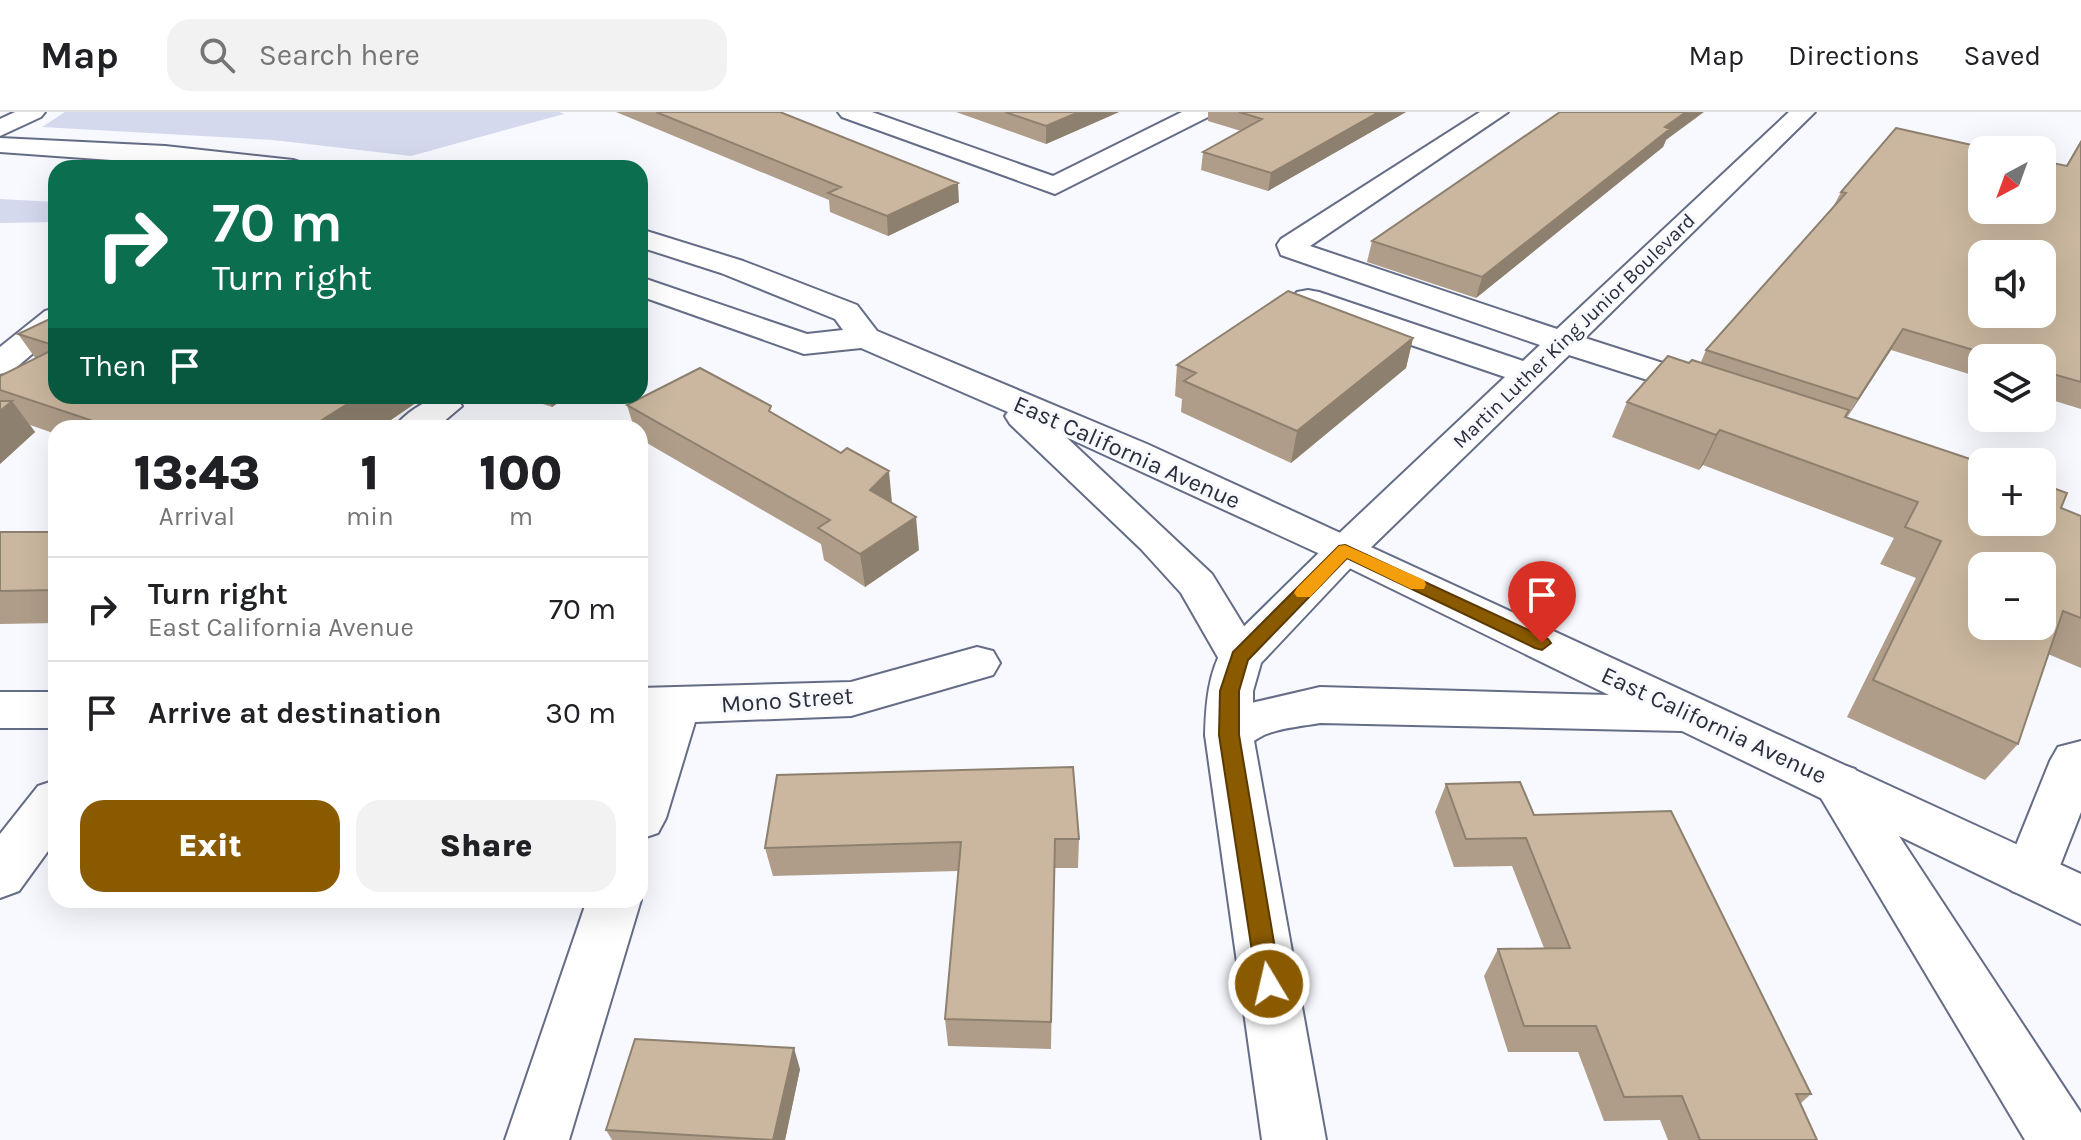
<!DOCTYPE html>
<meta charset="utf-8">
<style>
:root{--surface:#fff;--page:#f2f2f2;--text:#202124;--muted:#757577;--line:#e0e0e0;--accent:#8a5a01}
body{margin:0;font-family:Karla,sans-serif;background:var(--page);color:var(--text);height:100vh;display:flex;flex-direction:column;font-size:30px;white-space:nowrap}
*{box-sizing:border-box;margin:0}
p{font-size:26px;color:var(--muted)}
.icon{flex:none;width:44px;height:44px;fill:none;stroke:currentColor;stroke-width:2;stroke-linecap:round;stroke-linejoin:round}
.map{position:relative;flex:1;overflow:hidden}
.details{position:absolute;left:48px;top:308px;width:600px;height:488px;display:flex;flex-direction:column;background:var(--surface);border-radius:24px;box-shadow:0 8px 32px #0002}
.details>*{flex:none}
.guide{position:absolute;left:48px;top:48px;width:600px;height:244px;border-radius:24px;box-shadow:0 8px 32px #0002;background:#0b6e4f;color:#fff;overflow:hidden}
.needle{width:52px;rotate:221deg}
.buttons{position:absolute;left:1968px;top:24px;display:grid;gap:16px}
.buttons a{display:grid;place-items:center;width:88px;height:88px;border-radius:16px;background:var(--surface);box-shadow:0 8px 32px #0002;font-size:40px}
.pin{position:absolute;display:grid;place-items:center;width:68px;height:68px;color:#fff;margin:-82px -34px;border-radius:50% 50% 50% 0;rotate:-45deg;box-shadow:0 0 8px #0007}
.pin .icon{rotate:45deg}
.me{position:absolute;width:88px;margin:-44px;rotate:351deg;stroke-linejoin:round;filter:drop-shadow(0 0 6px #0008)}
.turn{display:flex;align-items:center;gap:28px;height:168px;padding:0 32px;font-size:36px}
.turn .icon{width:104px;height:104px;stroke-width:2.5}
.turn b{display:block;font-size:56px;line-height:68px}
.then{display:flex;align-items:center;height:76px;padding:0 32px;background:#0003;gap:16px;font-size:30px}
.eta{display:flex;justify-content:space-evenly;align-items:center;height:136px;text-align:center}
.eta b{font-size:48px;font-weight:800;line-height:56px}
.primary-button{display:flex;gap:16px;margin-top:auto;padding:16px 32px}
.primary-button a{flex:1;height:92px;border-radius:24px;background:var(--accent);color:#fff;font-size:32px;font-weight:800;line-height:92px;text-align:center}
.primary-button a+a{background:var(--page);color:var(--text)}
ul{padding:0;list-style:none}
li{display:flex;align-items:center;gap:24px;height:104px;padding:0 32px;border-top:2px solid var(--line)}
li div{flex:1}
li b{display:block;font-size:30px}
li em{font-style:normal}
header{display:flex;align-items:center;gap:48px;box-sizing:border-box;height:112px;padding:0 40px;background:var(--surface);border-bottom:2px solid var(--line)}
header strong{font-size:38px}
nav{display:flex;gap:44px;margin-inline-start:auto;font-size:28px}
.search{width:560px;height:72px;background:var(--page);display:flex;align-items:center;gap:20px;box-sizing:border-box;padding:0 28px;border-radius:24px;color:var(--muted);font-size:30px}
.map>svg:first-child{display:block}
</style>
<header>
<strong>Map</strong>
<div class="search"><svg class="icon" aria-label="search" viewBox="0 0 24 24"><circle cx="10" cy="10" r="6"/><path d="M15 15l6 6"/></svg>Search here</div>
<nav><a>Map</a><a>Directions</a><a>Saved</a></nav>
</header>
<div class="map">
<svg width="2081" height="1028" viewBox="0 0 2081 1028">
<rect width="100%" height="100%" fill="#f7f9ff"/>
<path fill="#d4d9ee" d="M 65,0 L 560,0 L 564,2 L 411,44 L 273,28 L 42,15 Z
M 0,87 L 56,90 L 56,110 L 0,111 Z"/>
<g fill="none" stroke-linecap="round" stroke-linejoin="round">
<g stroke="#656c86" stroke-width="4">
<path id="minor" d="M 15,0 L 45,0 L 41,5 L 0,24 L 0,7 Z
M 838,0 L 872,0 L 1053,64 L 1182,0 L 1212,0 L 1208,5 L 1055,82 L 842,5 Z
M 1480,0 L 1508,0 L 1310,134 L 1557,217 L 1789,0 L 1815,0 L 1585,226 L 1725,271 L 1730,278 L 1725,285 L 1713,288 L 1701,285 L 1569,243 L 1359,447 L 1261,551 L 1253,579 L 1253,623 L 1326,1028 L 1262,1028 L 1205,623 C 1206,591 1208,562 1224,534 L 1331,429 L 1505,265 L 1297,194 L 1292,187 L 1297,180 L 1308,178 L 1319,180 L 1523,249 L 1540,233 L 1281,143 L 1277,133 L 1281,127 Z
M 56,196 L 56,222 L 12,259 L 0,262 L 0,235 L 45,199 Z
M 442,284 L 456,287 L 462,294 L 436,316 L 394,316 C 404,302 425,288 442,284 Z
M 977,535 L 993,539 L 1000,551 L 993,563 L 851,604 L 695,610 L 666,706 L 658,721 L 640,727 L 640,630 L 647,611 L 640,612 L 640,576 L 851,570 Z
M 0,580 L 56,580 L 56,616 L 0,616 Z
M 2081,629 L 2081,700 L 2050,779 L 2031,786 L 2012,779 L 2004,763 L 2050,649 L 2058,635 Z
M 1837,651 L 1855,657 L 2081,1001 L 2081,1028 L 2025,1028 L 1812,671 L 1819,657 Z
M 56,668 L 56,728 L 19,779 L 0,786 L 0,722 L 38,674 Z
M 640,785 L 641,788 L 569,1028 L 505,1028 L 587,788 L 640,788 Z"/>
</g>
<g stroke="#656c86" stroke-width="4">
<path id="major" d="M 0,26 L 165,34 L 293,48 L 302,51 L 306,56 L 223,56 L 0,40 Z
M 640,117 L 743,149 L 857,193 L 877,219 L 1147,332 L 2081,762 L 2081,812 L 1682,619 L 1320,611 C 1303,614 1280,616 1264,623 C 1241,635 1240,645 1212,636 L 1205,623 L 1212,610 L 1234,595 L 1320,575 L 1609,583 L 1331,447 L 1066,325 L 1212,462 L 1263,545 L 1256,556 L 1240,561 L 1224,556 L 1181,481 L 1141,437 L 1010,312 L 1005,304 L 1008,300 L 861,236 L 804,242 L 640,184 L 640,165 L 807,222 L 843,218 L 835,207 L 721,161 L 640,135 Z"/>
</g>
<use href="#minor" fill="#fff" fill-rule="evenodd"/>
<use href="#major" fill="#fff" fill-rule="evenodd"/>
</g>
<path fill="#af9d89" d="M 616,0 L 780,0 L 959,90 L 888,124 L 830,100 L 829,88 Z
M 956,0 L 1119,0 L 1046,32 Z
M 1208,0 L 1406,0 L 1268,79 L 1201,58 L 1203,40 L 1241,19 L 1208,9 Z
M 1666,28 L 1663,35 L 1476,186 L 1367,150 L 1372,129 Z
M 2081,28 L 2081,297 L 2042,285 L 2042,246 L 1982,246 L 1982,266 L 1891,238 L 1847,305 L 2061,396 L 2081,404 L 2081,556 L 2048,542 L 2018,632 L 1985,668 L 1847,605 L 1916,466 L 1880,452 L 1894,426 L 1703,353 L 1699,358 L 1612,325 L 1627,290 L 1689,251 L 1701,250 L 1706,238 L 1832,97 L 1841,80 L 2066,54 Z
M 56,204 L 56,284 L 426,284 L 379,316 L 56,316 L 56,322 L 30,313 L 35,320 L 0,352 L 0,264 L 36,247 L 18,222 Z
M 1413,226 L 1406,256 L 1291,351 L 1181,300 L 1182,287 L 1175,284 L 1177,253 Z
M 518,284 L 568,284 L 552,295 Z
M 627,293 L 772,301 L 841,341 L 892,391 L 919,438 L 865,475 L 824,448 L 821,432 L 640,327 L 640,316 L 634,316 Z
M 0,420 L 56,420 L 56,511 L 0,512 Z
M 1446,672 L 1534,703 L 1811,982 L 1800,992 L 1817,1028 L 1668,1028 L 1660,1008 L 1604,1009 L 1578,940 L 1508,940 L 1484,864 L 1498,837 L 1544,836 L 1512,754 L 1454,755 L 1435,700 Z
M 1079,727 L 1078,756 L 1054,756 L 1051,937 L 948,934 L 945,907 L 958,759 L 773,764 L 765,736 Z
M 800,957 L 785,1028 L 612,1028 L 606,1018 Z"/>
<path fill="#8e806f" d="M 1079,0 L 1119,0 L 1046,32 L 1046,14 Z
M 1379,0 L 1406,0 L 1268,79 L 1271,61 Z
M 1686,0 L 1704,0 L 1666,28 L 1663,35 L 1476,186 L 1482,165 L 1665,15 Z
M 958,71 L 959,90 L 888,124 L 887,104 Z
M 1903,217 L 1891,238 L 1845,309 L 1858,287 Z
M 1413,226 L 1406,256 L 1291,351 L 1297,319 Z
M 360,284 L 426,284 L 379,316 L 316,316 L 314,313 Z
M 548,284 L 568,284 L 552,295 Z
M 12,289 L 35,320 L 0,352 L 0,299 Z
M 301,309 L 304,316 L 290,316 Z
M 1720,318 L 1703,353 L 1699,358 L 1716,323 Z
M 889,359 L 892,391 L 870,378 Z
M 916,405 L 919,438 L 865,475 L 860,442 Z
M 794,936 L 800,957 L 785,1028 L 773,1028 Z"/>
<path fill="#cbb79f" stroke="#8e806f" stroke-width="2" fill-rule="evenodd" d="M 656,0 L 780,0 L 958,71 L 887,104 L 828,81 L 841,75 Z
M 1005,0 L 1079,0 L 1046,14 Z
M 1239,0 L 1379,0 L 1271,61 L 1203,40 L 1262,7 Z
M 1560,0 L 1686,0 L 1665,15 L 1670,17 L 1482,165 L 1372,129 Z
M 1896,16 L 1994,38 L 1982,38 L 1982,98 L 2042,98 L 2042,49 L 2067,54 L 2081,30 L 2081,270 L 2042,259 L 2042,246 L 2000,246 L 1903,217 L 1858,287 L 1706,238 L 1846,81 L 1841,80 ZM 1982,142 L 2042,142 L 2042,202 L 1982,202 Z
M 1288,179 L 1413,226 L 1297,319 L 1184,269 L 1196,261 L 1177,253 Z
M 56,204 L 56,234 L 18,222 Z
M 56,236 L 56,284 L 360,284 L 314,313 L 301,309 L 290,316 L 114,316 L 0,278 L 0,264 Z
M 1668,244 L 1689,251 L 1692,248 L 1849,298 L 1845,305 L 1982,351 L 1982,410 L 2042,410 L 2042,372 L 2067,381 L 2061,396 L 2081,404 L 2081,506 L 2063,499 L 2018,632 L 1873,568 L 1941,429 L 1905,415 L 1918,390 L 1720,318 L 1716,323 L 1627,290 ZM 1982,454 L 2042,454 L 2042,514 L 1982,514 Z
M 700,256 L 771,294 L 769,299 L 841,341 L 847,336 L 889,359 L 870,378 L 916,405 L 860,442 L 818,416 L 830,408 L 627,293 Z
M 0,289 L 12,289 L 0,299 Z
M 0,420 L 56,420 L 56,478 L 0,479 Z
M 1073,655 L 1079,727 L 1055,727 L 1051,910 L 945,907 L 961,730 L 765,736 L 777,663 Z
M 1520,670 L 1534,703 L 1671,699 L 1811,982 L 1796,982 L 1817,1028 L 1700,1028 L 1682,984 L 1624,985 L 1596,914 L 1524,914 L 1498,837 L 1570,836 L 1526,726 L 1466,727 L 1446,672 Z
M 635,927 L 794,936 L 773,1028 L 606,1018 Z"/>
<path fill="#8a5a01" stroke="#5a3a01" stroke-width="2" d="M 1345,433 L 1548,527 L 1551,531 L 1542,538 L 1535,536 L 1347,446 L 1248,548 L 1239,579 L 1239,623 L 1281,872 L 1278,880 L 1269,883 L 1260,880 L 1257,872 L 1219,623 L 1220,579 L 1233,540 L 1339,434 Z"/>
<path fill="#f59e0b" d="M 1345,433 L 1424,468 L 1426,472 L 1424,477 L 1411,477 L 1347,446 L 1310,485 L 1297,485 L 1294,481 L 1297,476 L 1339,434 Z"/>
<g text-anchor="middle" dominant-baseline="central" stroke-width="6" stroke-linejoin="round" paint-order="stroke">
<g font-size="20" fill="#2b2e3a" stroke="#f7f9ff">
<text transform="translate(1574 219) rotate(-44)">Martin Luther King Junior Boulevard</text>
</g>
<g font-size="24" fill="#2b2e3a" stroke="#f7f9ff">
<text transform="translate(1127 340) rotate(24)">East California Avenue</text>
<text transform="translate(787 588) rotate(-4)">Mono Street</text>
<text transform="translate(1714 613) rotate(25)">East California Avenue</text>
</g>
</g>
</svg>
<div class="buttons">
<a><svg class="needle" viewBox="-14 -14 28 28"><path d="M0-13l5 13h-10z" fill="#e53935"/><path d="M0 13l5-13h-10z" fill="#757577"/></svg></a>
<a><svg class="icon" aria-label="sound" viewBox="0 0 24 24"><path d="M4 9h4l5-4v14l-5-4H4zM17 9q2 3 0 6"/></svg></a>
<a><svg class="icon" aria-label="layers" viewBox="0 0 24 24"><path d="M12 4l9 5-9 5-9-5zM3 14l9 5 9-5"/></svg></a>
<a>+</a>
<a>−</a>
</div>
<div class="pin" style="left:1542px;top:531px;background:#d93025"><svg class="icon" aria-label="arrive" viewBox="0 0 24 24"><path d="M6 21V4h12l-3 4 3 4H6"/></svg></div>
<svg class="me" style="left:1269px;top:872px" viewBox="-20 -20 40 40"><circle r="17" fill="#8a5a01" stroke="#fff" stroke-width="3"/><path d="M0-11L8 9 0 5-8 9z" fill="#fff"/></svg>
<div class="guide">
<div class="turn"><svg class="icon" aria-label="right" viewBox="0 0 24 24"><path d="M7 20v-9h11M14 6l5 5-5 5"/></svg><div><b>70 m</b>Turn right</div></div>
<div class="then">Then<svg class="icon" aria-label="arrive" viewBox="0 0 24 24"><path d="M6 21V4h12l-3 4 3 4H6"/></svg></div>
</div>
<section class="details">
<div class="eta">
<div><b>13:43</b><p>Arrival</p></div>
<div><b>1</b><p>min</p></div>
<div><b>100</b><p>m</p></div>
</div>
<ul>
<li><svg class="icon" aria-label="right" viewBox="0 0 24 24"><path d="M7 20v-9h11M14 6l5 5-5 5"/></svg><div><b>Turn right</b><p>East California Avenue</p></div><em>70 m</em></li>
<li><svg class="icon" aria-label="arrive" viewBox="0 0 24 24"><path d="M6 21V4h12l-3 4 3 4H6"/></svg><div><b>Arrive at destination</b></div><em>30 m</em></li>
</ul>
<div class="primary-button"><a>Exit</a><a>Share</a></div>
</section>
</div>
